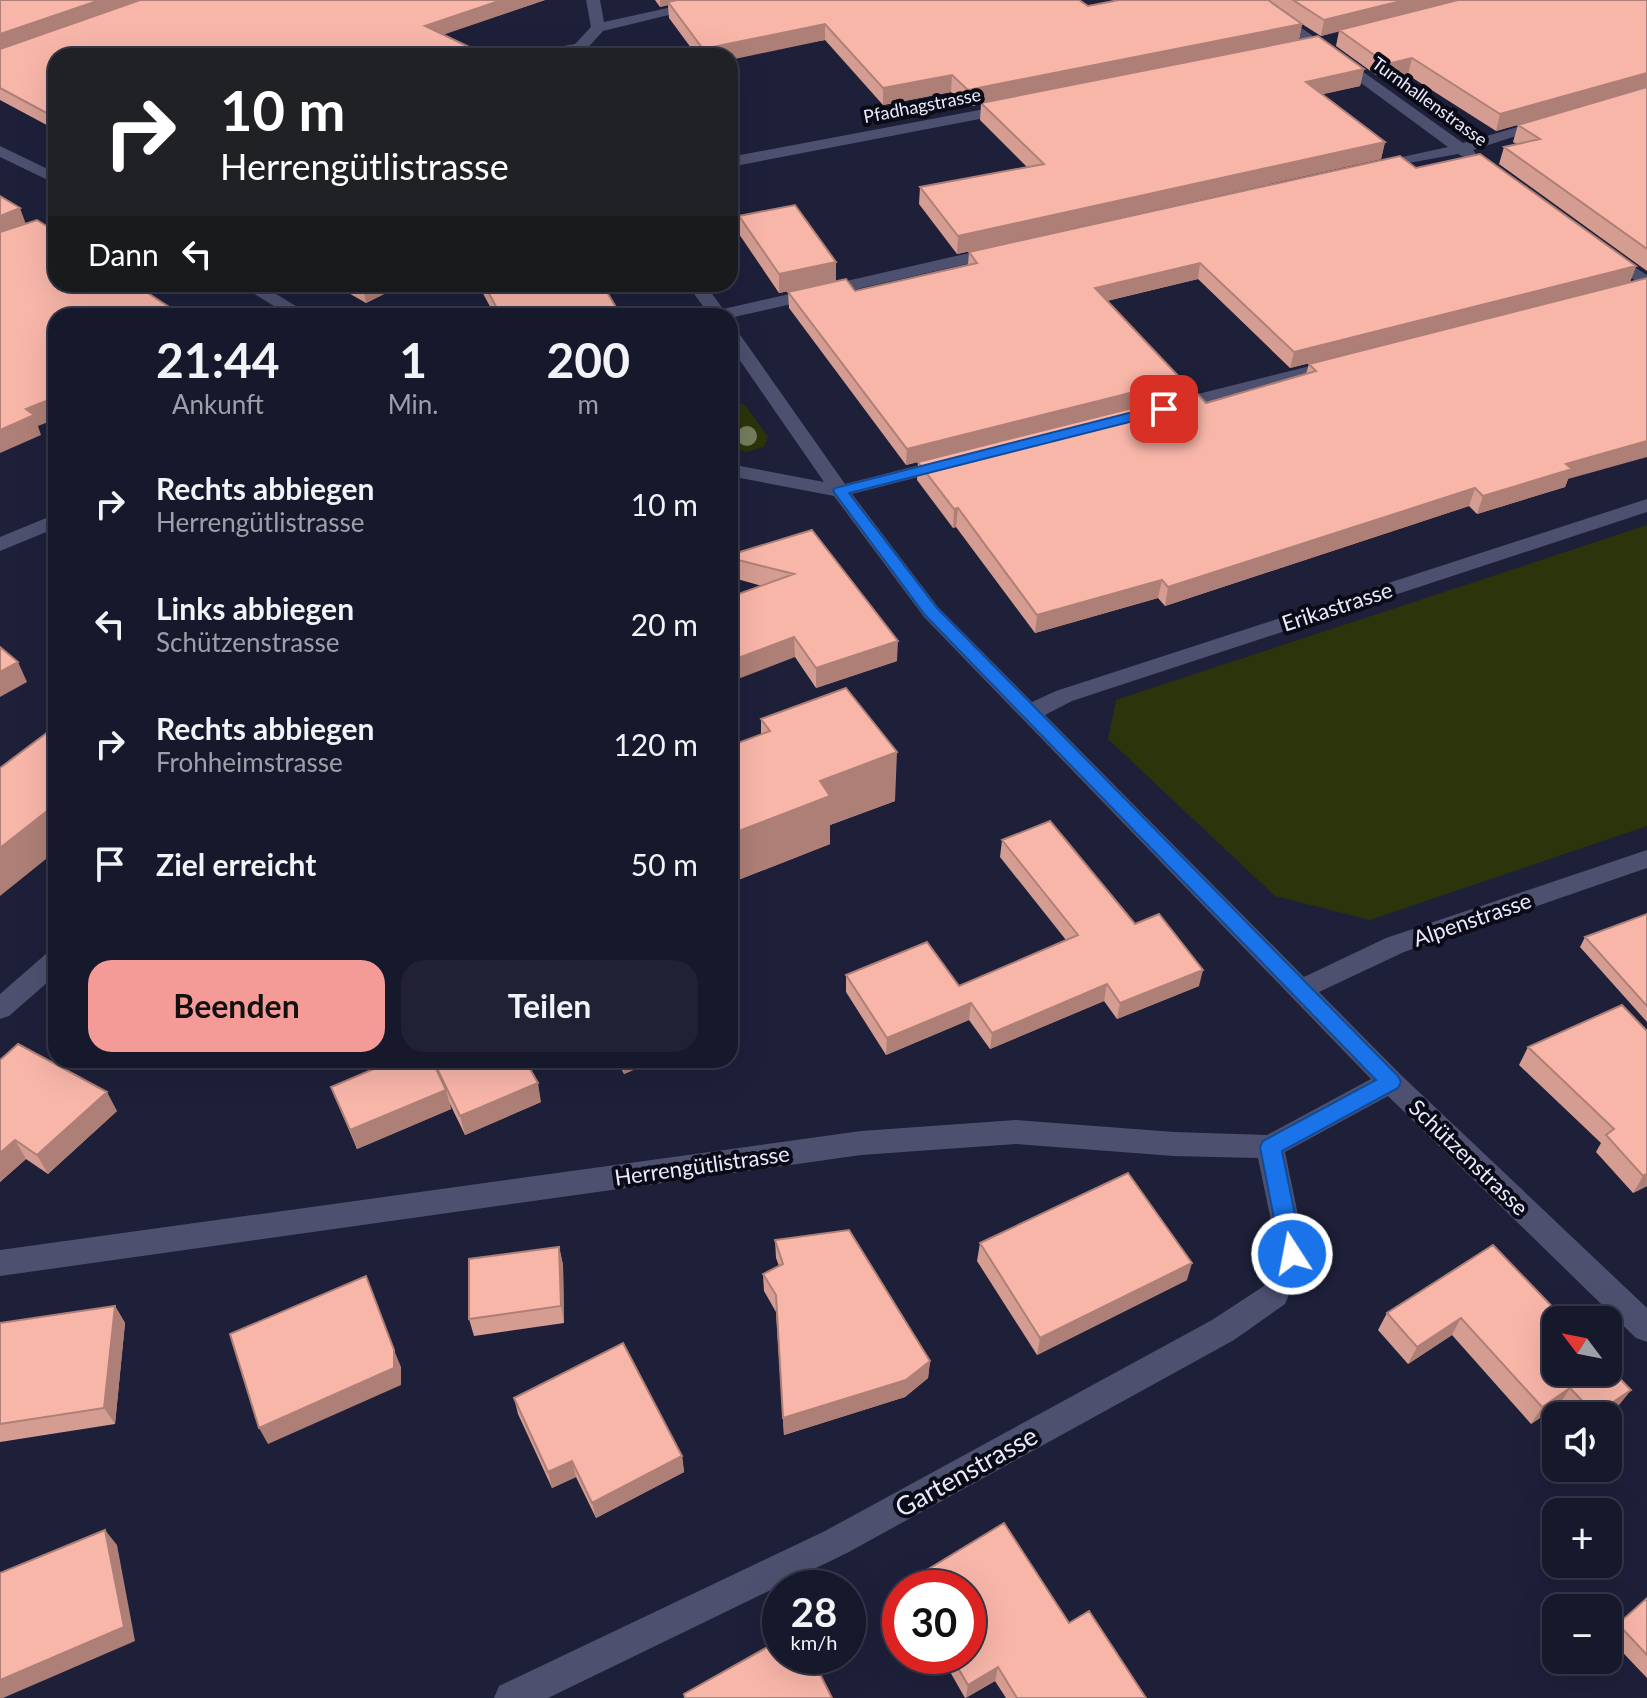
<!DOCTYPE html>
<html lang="de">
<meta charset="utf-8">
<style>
:root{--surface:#16182c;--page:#1f2134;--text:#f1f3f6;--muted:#9ea0a9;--line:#353748;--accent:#f59b97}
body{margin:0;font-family:Lato,sans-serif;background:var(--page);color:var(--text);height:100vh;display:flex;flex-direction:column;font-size:30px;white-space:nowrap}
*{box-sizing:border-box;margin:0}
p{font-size:26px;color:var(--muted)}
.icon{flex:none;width:44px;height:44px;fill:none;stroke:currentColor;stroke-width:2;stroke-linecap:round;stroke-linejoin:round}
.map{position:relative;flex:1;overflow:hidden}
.panel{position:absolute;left:48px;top:308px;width:690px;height:760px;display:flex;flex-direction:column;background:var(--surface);border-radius:24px;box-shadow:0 8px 32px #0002,0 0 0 2px var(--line)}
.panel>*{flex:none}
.guide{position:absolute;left:48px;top:48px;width:690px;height:244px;border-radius:24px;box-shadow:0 8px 32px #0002,0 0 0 2px var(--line);background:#202124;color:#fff;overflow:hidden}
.needle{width:52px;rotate:302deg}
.controls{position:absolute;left:1542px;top:1306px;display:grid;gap:16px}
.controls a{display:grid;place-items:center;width:80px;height:80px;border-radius:16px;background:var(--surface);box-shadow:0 8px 32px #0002,0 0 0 2px var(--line);font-size:40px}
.speed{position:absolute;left:762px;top:1570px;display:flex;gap:16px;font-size:40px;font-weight:700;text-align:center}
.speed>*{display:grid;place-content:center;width:104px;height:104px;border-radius:50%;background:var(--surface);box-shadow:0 8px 32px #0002,0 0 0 2px var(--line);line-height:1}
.speed small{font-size:20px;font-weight:400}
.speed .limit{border:12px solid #d22;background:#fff;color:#111}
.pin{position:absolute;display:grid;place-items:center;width:68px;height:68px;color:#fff;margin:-34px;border-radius:16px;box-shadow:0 4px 12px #0006}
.me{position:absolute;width:88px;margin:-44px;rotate:349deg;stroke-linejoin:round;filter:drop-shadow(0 0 6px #0008)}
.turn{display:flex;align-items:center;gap:28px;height:168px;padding:0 40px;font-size:36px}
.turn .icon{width:104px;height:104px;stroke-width:2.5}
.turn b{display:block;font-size:56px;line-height:68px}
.then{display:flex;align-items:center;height:76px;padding:0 40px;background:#0003;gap:16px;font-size:30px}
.eta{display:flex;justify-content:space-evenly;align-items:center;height:136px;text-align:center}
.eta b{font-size:48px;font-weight:700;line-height:56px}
.cta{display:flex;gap:16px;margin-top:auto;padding:16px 40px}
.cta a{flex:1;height:92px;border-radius:24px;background:var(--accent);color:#111;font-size:32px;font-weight:700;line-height:92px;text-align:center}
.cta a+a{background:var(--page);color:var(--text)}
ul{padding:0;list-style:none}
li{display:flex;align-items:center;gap:24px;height:120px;padding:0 40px}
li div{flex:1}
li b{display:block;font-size:30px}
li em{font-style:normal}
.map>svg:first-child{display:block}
</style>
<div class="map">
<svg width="1647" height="1698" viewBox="0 0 1647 1698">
<rect width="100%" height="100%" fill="#1e203a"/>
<path fill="#2b340a" d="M 744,404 L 768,437 L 764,447 L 746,452 L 730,448 L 730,407 Z
M 1647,525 L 1647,826 L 1370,920 L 1275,896 L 1108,739 L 1116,700 Z"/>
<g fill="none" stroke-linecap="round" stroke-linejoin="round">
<path fill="#4d516f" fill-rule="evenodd" d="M 586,0 L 600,0 L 604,22 L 704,0 L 730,0 L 603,31 L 585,51 L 557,56 L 522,56 L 529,52 L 575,44 L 591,27 Z
M 1275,9 L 1463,143 L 1545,119 L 1553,124 L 1473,150 L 1476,154 L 1474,157 L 1468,159 L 1458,154 L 1370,170 L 1370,164 L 1448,147 L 1270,16 L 1270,10 Z
M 1011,104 L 1016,106 L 1016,112 L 730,167 L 730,157 Z
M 0,146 L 56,173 L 56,184 L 0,157 Z
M 56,220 L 56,231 L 0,251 L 0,240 Z
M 1000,246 L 1008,251 L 1006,255 L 730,318 L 710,316 L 687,284 L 705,284 L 723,309 Z
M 1608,250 L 1647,275 L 1647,288 L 1602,259 L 1600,255 Z
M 238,284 L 260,284 L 312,316 L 290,316 Z
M 730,328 L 736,329 L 845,484 L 947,458 L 954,460 L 957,464 L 954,468 L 852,494 L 938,607 L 1032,702 L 1056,691 L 1647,499 L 1647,512 L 1072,701 L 1045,715 L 1304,977 L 1386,938 L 1647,850 L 1647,868 L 1404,952 L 1319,992 L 1400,1074 L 1647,1308 L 1647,1342 L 1636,1338 L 1388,1096 L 1285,1152 L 1306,1254 L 1285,1304 L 1234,1340 L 847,1553 L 548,1698 L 494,1698 L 499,1686 L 825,1531 L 1212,1320 L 1264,1286 L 1278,1254 L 1258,1158 L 1174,1156 L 1016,1144 L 861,1155 L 0,1276 L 0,1250 L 861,1131 L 1016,1120 L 1174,1132 L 1267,1135 L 1371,1079 L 924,617 L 834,496 L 730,476 L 730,464 L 824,482 L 730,346 Z
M 1338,359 L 1347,364 L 1344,368 L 1173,412 L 1164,406 L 1166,402 Z
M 56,514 L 56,528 L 0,551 L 0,537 Z
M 56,950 L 56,975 L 9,1016 L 0,1019 L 0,994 L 47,953 Z"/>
</g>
<circle fill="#737f5e" cx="747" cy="436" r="10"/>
<path fill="#d59d91" d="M 0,0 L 545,0 L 443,34 L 56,56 L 56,130 L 0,100 Z
M 655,0 L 1079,0 L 1088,6 L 1119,0 L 1647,0 L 1647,271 L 1499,164 L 1504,147 L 1517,144 L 1513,142 L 1518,125 L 1567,111 L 1496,131 L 1408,75 L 1383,80 L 1336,46 L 1339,31 L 1321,36 L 1294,19 L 1302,24 L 1299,39 L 1364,69 L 1360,86 L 1322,94 L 1385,142 L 1381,159 L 957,254 L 919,204 L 920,187 L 1027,167 L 980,120 L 981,104 L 967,107 L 951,92 L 883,105 L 825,40 L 730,56 L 697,56 L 669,18 L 668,5 L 660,7 Z
M 1416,168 L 1636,266 L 1630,282 L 1290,368 L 1198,279 L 1107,301 L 1182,380 L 1179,396 L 906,465 L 789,308 L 788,292 L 855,291 L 968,265 L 969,252 Z
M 739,216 L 836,281 L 779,293 L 739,234 Z
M 333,284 L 404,284 L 366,303 Z
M 478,284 L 620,284 L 621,285 L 605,289 L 617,316 L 495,316 Z
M 1309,364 L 1568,479 L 1565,487 L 1477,514 L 1469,506 L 1165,606 L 1158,598 L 1035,633 L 956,527 L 953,528 L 917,480 L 918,462 L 1206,403 L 1306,374 Z
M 812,530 L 897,661 L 816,688 L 795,657 L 762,586 L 730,577 L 730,555 Z
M 761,719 L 895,801 L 830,825 L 830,844 L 733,882 L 730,877 L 730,746 L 761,734 Z
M 1002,840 L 1135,924 L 1199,986 L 1117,1019 L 1104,1001 L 990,1049 L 969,1020 L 886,1055 L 846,992 L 846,975 L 959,986 L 1066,940 L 1000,857 Z
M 1647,914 L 1647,1022 L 1580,947 L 1585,937 Z
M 1622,1005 L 1647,1186 L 1633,1193 L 1596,1152 L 1601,1143 L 1519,1065 L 1528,1047 Z
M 0,1060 L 117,1111 L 48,1174 L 26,1159 L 0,1182 Z
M 395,1060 L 541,1102 L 465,1135 L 449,1102 L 451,1109 L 357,1149 L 331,1087 Z
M 617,1060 L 656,1060 L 624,1074 Z
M 775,1240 L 930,1361 L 928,1378 L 905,1397 L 784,1435 L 776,1312 L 764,1291 L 763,1274 L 779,1266 L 776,1258 Z
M 980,1243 L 1187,1280 L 1037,1355 L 977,1261 Z
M 1493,1245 L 1631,1390 L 1618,1406 L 1604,1416 L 1569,1416 L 1559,1405 L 1531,1424 L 1452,1335 L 1408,1364 L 1378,1330 L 1387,1313 Z
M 559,1247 L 563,1265 L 564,1323 L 474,1336 L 469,1319 Z
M 115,1306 L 125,1323 L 115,1424 L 0,1442 L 0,1323 Z
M 514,1398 L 682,1456 L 684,1472 L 596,1518 L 576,1477 L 552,1488 L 518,1414 Z
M 1004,1523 L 1069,1623 L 1089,1611 L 1146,1698 L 1006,1698 L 995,1681 L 965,1698 L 941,1656 L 968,1656 L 968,1588 L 906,1588 L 907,1582 Z
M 1647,1598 L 1647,1678 L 1608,1637 L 1608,1635 L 1618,1624 Z"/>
<path fill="#ae7f76" d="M 100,0 L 145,0 L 0,50 L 0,34 Z
M 502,0 L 545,0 L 428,40 L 425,26 Z
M 660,0 L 690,0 L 668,2 L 668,5 L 660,7 Z
M 1405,0 L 1466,0 L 1321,36 L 1324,20 Z
M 825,24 L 825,40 L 730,60 L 730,56 L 703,56 L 703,49 Z
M 1302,24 L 1299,40 L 967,107 L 968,90 Z
M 1412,58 L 1408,75 L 1383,80 L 1387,64 Z
M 1364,69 L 1360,86 L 1302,99 L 1306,82 Z
M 1647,73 L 1647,88 L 1496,131 L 1500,114 Z
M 952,75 L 951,92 L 883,105 L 883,88 Z
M 1385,142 L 1381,159 L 957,254 L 958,236 Z
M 20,208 L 27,227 L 0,237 L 0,216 Z
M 836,262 L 836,281 L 779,293 L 779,274 Z
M 1200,263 L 1198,279 L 1093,304 L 1095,288 Z
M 1636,266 L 1630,282 L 1290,368 L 1294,352 Z
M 370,284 L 404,284 L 366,303 L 363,287 Z
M 597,284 L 620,284 L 621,285 L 598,290 Z
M 616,307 L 617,316 L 570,316 Z
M 1182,380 L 1179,396 L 906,465 L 907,449 Z
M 56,397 L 56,419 L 38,426 L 41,435 L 0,453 L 0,430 L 26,409 Z
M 1647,441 L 1647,457 L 1568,479 L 1565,487 L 1477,514 L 1483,496 L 1566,464 Z
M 1475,488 L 1469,506 L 1165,606 L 1168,587 Z
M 958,508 L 956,527 L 953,528 L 954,509 Z
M 1162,580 L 1158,598 L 1035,633 L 1037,615 Z
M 794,637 L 795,657 L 730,682 L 730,661 Z
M 898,641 L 897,661 L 816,688 L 816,668 Z
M 18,662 L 27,682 L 0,697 L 0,672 Z
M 897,752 L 895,801 L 830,825 L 830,844 L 733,882 L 731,834 L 820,781 Z
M 56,804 L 56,851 L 0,896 L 0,848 Z
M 1203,970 L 1199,986 L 1117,1019 L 1120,1003 Z
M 1107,984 L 1104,1001 L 990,1049 L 992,1033 Z
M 971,1003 L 969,1020 L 886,1055 L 887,1038 Z
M 622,1060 L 656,1060 L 624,1074 Z
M 538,1083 L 541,1102 L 465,1135 L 460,1116 Z
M 446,1090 L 451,1109 L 357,1149 L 350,1130 Z
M 107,1092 L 117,1111 L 48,1174 L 37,1155 Z
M 15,1140 L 26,1159 L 0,1182 L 0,1153 Z
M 1647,1174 L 1647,1186 L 1633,1193 L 1643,1176 Z
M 559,1247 L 563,1265 L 564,1323 L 561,1306 Z
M 1192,1263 L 1187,1280 L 1037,1355 L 1040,1338 Z
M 115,1306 L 125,1323 L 115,1424 L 104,1408 Z
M 1461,1318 L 1452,1335 L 1408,1364 L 1417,1347 Z
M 394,1350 L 401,1367 L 401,1385 L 268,1444 L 259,1428 Z
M 930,1361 L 928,1378 L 905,1397 L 784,1435 L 783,1418 Z
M 1570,1388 L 1559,1405 L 1531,1424 L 1542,1407 Z
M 1631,1390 L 1618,1406 L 1604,1416 L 1594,1416 Z
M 682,1456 L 684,1472 L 596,1518 L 592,1503 Z
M 572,1461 L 576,1477 L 552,1488 L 548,1472 Z
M 105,1530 L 117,1545 L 135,1641 L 3,1698 L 0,1698 L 0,1680 Z
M 998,1667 L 995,1681 L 966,1698 L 968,1685 Z"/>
<path fill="#f8b6a9" stroke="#ae7f76" stroke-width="2" d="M 0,0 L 100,0 L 0,34 Z
M 140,0 L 502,0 L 425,26 L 488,56 L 56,56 L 56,118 L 0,88 L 0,49 Z
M 677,0 L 1079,0 L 1088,6 L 1119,0 L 1268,0 L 1302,24 L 968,90 L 952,75 L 883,88 L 825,24 L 703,49 L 668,2 Z
M 1293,0 L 1405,0 L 1324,20 Z
M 1458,0 L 1647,0 L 1647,73 L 1500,114 L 1412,58 L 1387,64 L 1339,30 Z
M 1318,36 L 1364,69 L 1306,82 L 1385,142 L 958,236 L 920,187 L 1044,164 L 981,103 Z
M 1647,87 L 1647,249 L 1504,147 L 1540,139 L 1518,125 Z
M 1480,154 L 1636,266 L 1294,352 L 1200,263 L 1095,288 L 1182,380 L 907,449 L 788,292 L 846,279 L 855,291 L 977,263 L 969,252 L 1400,156 L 1416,168 Z
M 0,196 L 20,208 L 0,216 Z
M 795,205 L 836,262 L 779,274 L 739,216 Z
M 37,220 L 56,232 L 56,284 L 134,284 L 183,316 L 56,316 L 56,397 L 26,409 L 34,415 L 0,430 L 0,232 Z
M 1647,278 L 1647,441 L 1566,464 L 1572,469 L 1483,496 L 1475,488 L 1168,587 L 1162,580 L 1037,615 L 958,508 L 954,509 L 918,462 L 1196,392 L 1206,403 L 1316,371 L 1309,364 Z
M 357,284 L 370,284 L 363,287 Z
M 484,284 L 602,284 L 616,307 L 570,316 L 501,316 Z
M 812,530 L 898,641 L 816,668 L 794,637 L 730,661 L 730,597 L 794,574 L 730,558 L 730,555 Z
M 0,647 L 18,662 L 0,672 Z
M 846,688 L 897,752 L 820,781 L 830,796 L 731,834 L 730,746 L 770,731 L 761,719 Z
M 56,726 L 56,804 L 0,848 L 0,768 Z
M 1050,821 L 1135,924 L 1159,914 L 1203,970 L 1120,1003 L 1107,984 L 992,1033 L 971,1003 L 887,1038 L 846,975 L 927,942 L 959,986 L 1078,935 L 1002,840 Z
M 1647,914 L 1647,1006 L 1585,937 Z
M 1622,1005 L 1647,1031 L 1647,1174 L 1643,1176 L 1606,1135 L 1614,1129 L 1528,1047 Z
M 18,1044 L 107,1092 L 37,1155 L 15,1140 L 0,1153 L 0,1060 Z
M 395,1060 L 432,1060 L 446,1090 L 350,1130 L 331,1087 Z
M 433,1060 L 525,1060 L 538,1083 L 460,1116 Z
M 1128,1173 L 1192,1263 L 1040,1338 L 980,1243 Z
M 849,1230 L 930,1361 L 906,1380 L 783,1418 L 776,1295 L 763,1274 L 783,1264 L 775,1240 Z
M 1493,1245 L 1565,1320 L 1556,1320 L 1556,1372 L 1608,1372 L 1608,1366 L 1631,1390 L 1595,1414 L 1570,1388 L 1542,1407 L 1461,1318 L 1417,1347 L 1387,1313 Z
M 559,1247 L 561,1306 L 469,1319 L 469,1259 Z
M 366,1276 L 394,1350 L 394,1368 L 259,1428 L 230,1334 Z
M 115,1306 L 104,1408 L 0,1424 L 0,1323 Z
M 623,1343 L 682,1456 L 592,1503 L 572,1461 L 548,1472 L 514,1398 Z
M 1004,1523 L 1069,1623 L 1089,1611 L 1146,1698 L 1017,1698 L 998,1667 L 968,1685 L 951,1656 L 968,1656 L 968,1588 L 911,1588 L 907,1582 Z
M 105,1530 L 124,1627 L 0,1680 L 0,1573 Z
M 1647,1598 L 1647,1655 L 1618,1624 Z
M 780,1640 L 780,1656 L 811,1656 L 832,1698 L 685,1698 L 684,1694 Z"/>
<path fill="#1a73e8" stroke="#114b97" stroke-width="2" d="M 1164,404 L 1169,406 L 1169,412 L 849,493 L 937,608 L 1398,1076 L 1401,1082 L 1398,1088 L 1282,1151 L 1303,1254 L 1299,1261 L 1292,1264 L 1284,1261 L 1281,1254 L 1260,1147 L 1263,1141 L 1376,1080 L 925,615 L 833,491 L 835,488 Z"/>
<g text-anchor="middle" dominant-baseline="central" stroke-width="8" stroke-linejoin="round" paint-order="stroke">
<g font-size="18" fill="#e8eafd" stroke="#0a0b16">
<text transform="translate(1430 101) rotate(36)">Turnhallenstrasse</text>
<text transform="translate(922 105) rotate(-11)">Pfadhagstrasse</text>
</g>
<g font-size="22" fill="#e8eafd" stroke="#0a0b16">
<text transform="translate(1337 606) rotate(-18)">Erikastrasse</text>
<text transform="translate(1472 919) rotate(-19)">Alpenstrasse</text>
<text transform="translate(1469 1157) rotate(44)">Schützenstrasse</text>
<text transform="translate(702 1165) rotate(-8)">Herrengütlistrasse</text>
</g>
<g font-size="26" fill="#e8eafd" stroke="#0a0b16">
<text transform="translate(966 1471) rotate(-29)">Gartenstrasse</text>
</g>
</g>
</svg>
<div class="controls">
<a><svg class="needle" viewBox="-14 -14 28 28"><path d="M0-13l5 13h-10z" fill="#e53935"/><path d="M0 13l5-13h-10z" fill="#9ea0a9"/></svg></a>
<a><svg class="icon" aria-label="sound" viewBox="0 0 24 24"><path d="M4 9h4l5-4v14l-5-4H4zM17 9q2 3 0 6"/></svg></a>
<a>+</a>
<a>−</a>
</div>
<div class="speed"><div>28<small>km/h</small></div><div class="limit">30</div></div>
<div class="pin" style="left:1164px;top:409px;background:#d93025"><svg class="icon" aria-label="arrive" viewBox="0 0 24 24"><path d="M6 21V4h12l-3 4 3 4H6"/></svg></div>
<svg class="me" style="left:1292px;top:1254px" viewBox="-20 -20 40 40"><circle r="17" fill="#1a73e8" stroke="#fff" stroke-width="3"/><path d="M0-11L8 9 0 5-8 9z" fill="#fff"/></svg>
<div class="guide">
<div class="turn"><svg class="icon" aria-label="right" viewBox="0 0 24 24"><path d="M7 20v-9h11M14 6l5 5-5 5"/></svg><div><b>10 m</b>Herrengütlistrasse</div></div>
<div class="then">Dann<svg class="icon" aria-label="left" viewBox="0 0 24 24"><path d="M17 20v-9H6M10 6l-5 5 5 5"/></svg></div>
</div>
<section class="panel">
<div class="eta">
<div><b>21:44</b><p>Ankunft</p></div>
<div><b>1</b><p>Min.</p></div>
<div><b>200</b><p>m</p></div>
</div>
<ul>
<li><svg class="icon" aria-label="right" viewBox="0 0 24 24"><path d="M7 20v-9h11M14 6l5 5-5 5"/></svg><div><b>Rechts abbiegen</b><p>Herrengütlistrasse</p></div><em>10 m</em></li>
<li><svg class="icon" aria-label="left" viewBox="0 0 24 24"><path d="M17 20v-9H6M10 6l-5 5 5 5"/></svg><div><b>Links abbiegen</b><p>Schützenstrasse</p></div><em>20 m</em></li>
<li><svg class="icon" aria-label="right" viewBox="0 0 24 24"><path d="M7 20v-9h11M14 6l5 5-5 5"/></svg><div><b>Rechts abbiegen</b><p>Frohheimstrasse</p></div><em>120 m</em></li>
<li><svg class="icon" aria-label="arrive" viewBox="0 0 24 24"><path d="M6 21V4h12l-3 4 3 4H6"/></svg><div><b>Ziel erreicht</b></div><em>50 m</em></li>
</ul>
<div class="cta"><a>Beenden</a><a>Teilen</a></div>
</section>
</div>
